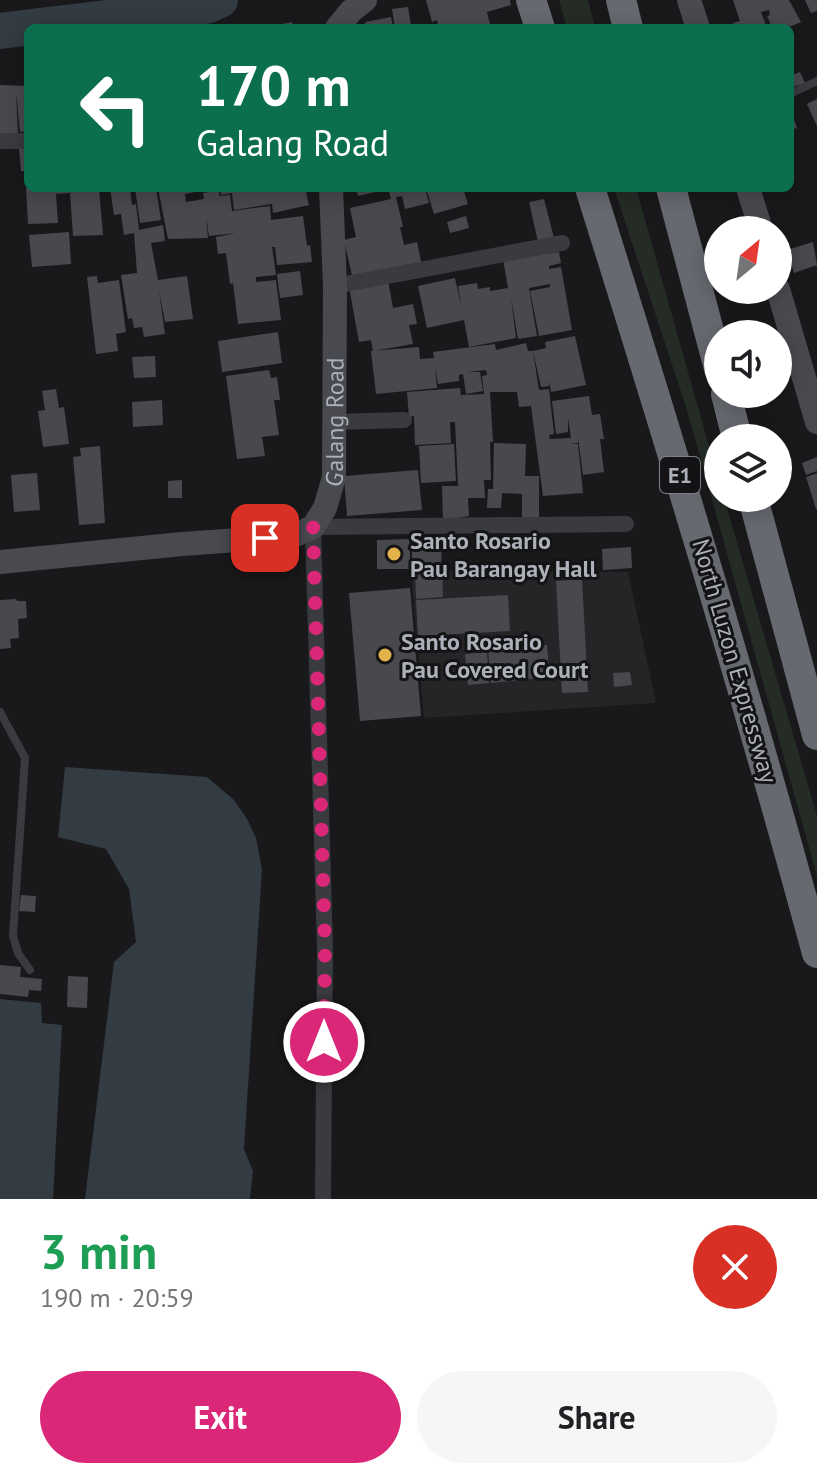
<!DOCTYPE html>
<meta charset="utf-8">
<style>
:root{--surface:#fff;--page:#f6f6f6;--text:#202124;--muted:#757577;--accent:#db2777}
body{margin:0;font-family:"PT Sans",sans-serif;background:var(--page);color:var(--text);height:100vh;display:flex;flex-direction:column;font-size:30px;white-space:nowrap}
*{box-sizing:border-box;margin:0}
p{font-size:26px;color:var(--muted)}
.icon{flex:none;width:44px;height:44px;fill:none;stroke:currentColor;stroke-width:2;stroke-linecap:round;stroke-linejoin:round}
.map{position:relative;height:1199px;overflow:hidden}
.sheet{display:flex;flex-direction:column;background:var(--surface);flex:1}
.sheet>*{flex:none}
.banner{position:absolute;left:24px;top:24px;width:770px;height:168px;border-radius:12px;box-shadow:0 4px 20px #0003;background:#0b6e4f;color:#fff;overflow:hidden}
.needle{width:52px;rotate:29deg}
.tools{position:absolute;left:704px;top:216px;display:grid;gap:16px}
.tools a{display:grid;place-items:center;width:88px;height:88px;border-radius:50%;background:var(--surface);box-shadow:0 4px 20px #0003;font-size:40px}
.pin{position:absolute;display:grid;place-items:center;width:68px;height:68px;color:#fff;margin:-34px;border-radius:16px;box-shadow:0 4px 12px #0006}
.me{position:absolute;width:88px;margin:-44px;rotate:0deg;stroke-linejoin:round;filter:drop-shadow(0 0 6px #0008)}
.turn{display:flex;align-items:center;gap:28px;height:168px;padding:0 40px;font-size:36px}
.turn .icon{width:104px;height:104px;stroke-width:2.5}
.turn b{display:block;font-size:56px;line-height:68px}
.round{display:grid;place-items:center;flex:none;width:84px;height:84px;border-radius:42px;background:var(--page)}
.summary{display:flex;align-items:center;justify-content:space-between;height:136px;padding:0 40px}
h1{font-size:48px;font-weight:700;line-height:60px;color:#1e9e55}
.button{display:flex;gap:16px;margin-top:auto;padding:16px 40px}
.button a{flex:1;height:92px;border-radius:48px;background:var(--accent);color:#fff;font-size:32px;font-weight:700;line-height:92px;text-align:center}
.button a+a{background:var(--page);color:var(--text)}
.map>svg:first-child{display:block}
</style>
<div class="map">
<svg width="817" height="1199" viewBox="0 0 817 1199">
<rect width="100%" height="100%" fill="#19191b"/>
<path fill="#252528" d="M 411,570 L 628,572 L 656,703 L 424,718 Z"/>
<path fill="#252c26" d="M 559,0 L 588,0 L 595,28 L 567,28 Z
M 614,188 L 636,188 L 718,478 L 718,498 L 724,498 L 817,816 L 817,876 L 687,410 Z"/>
<path fill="#333b43" d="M 65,767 L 207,777 L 234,800 L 247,819 L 256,838 L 262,869 L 244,1149 L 253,1171 L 250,1199 L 85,1199 L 114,962 L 136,942 L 129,889 L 106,849 L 58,837 Z
M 0,999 L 41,1003 L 42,1023 L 62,1025 L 53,1199 L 0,1199 Z"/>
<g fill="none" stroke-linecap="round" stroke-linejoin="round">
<path stroke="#333b43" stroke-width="36" d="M 0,31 L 206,6 L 220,0"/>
</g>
<path fill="#48494d" d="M 426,0 L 510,0 L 511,5 L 487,12 L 491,28 L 439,28 L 437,20 L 432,22 Z
M 733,0 L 789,0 L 801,22 L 787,28 L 772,28 L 767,16 L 770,15 L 769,10 L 761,12 L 767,28 L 735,28 L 733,23 L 740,21 Z
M 805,0 L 817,0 L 817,11 L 811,13 Z
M 408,7 L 411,25 L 395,28 L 392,9 Z
M 391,17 L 393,28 L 366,28 L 365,22 Z
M 292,22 L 293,28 L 278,28 L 278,25 Z
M 800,72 L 805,83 L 790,88 L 790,76 Z
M 0,85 L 28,86 L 28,131 L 20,132 L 16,92 L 18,135 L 0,136 Z
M 817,99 L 817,126 L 807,104 Z
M 790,109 L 797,128 L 790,130 Z
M 28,148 L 28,180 L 26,180 L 25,171 L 21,171 L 19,149 Z
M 26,188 L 99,188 L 103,235 L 73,236 L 70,193 L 56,194 L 58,223 L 28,224 Z
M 110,188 L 130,188 L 132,205 L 136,204 L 139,230 L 163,225 L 165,241 L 151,243 L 158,280 L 187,276 L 193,319 L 165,322 L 159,291 L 165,334 L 144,337 L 142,327 L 134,328 L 132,318 L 128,319 L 121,275 L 137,273 L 134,233 L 124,235 L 121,214 L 114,215 Z
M 135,188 L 156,188 L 161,220 L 140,223 Z
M 158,188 L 215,188 L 185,194 L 186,202 L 204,199 L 203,193 L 219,191 L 219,196 L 230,195 L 232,211 L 270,206 L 271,220 L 303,216 L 307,246 L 310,245 L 312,262 L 277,265 L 275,247 L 272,247 L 276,275 L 256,277 L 256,282 L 276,280 L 281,320 L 238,324 L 233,283 L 230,284 L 226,253 L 218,254 L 216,237 L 236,233 L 209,236 L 206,216 L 208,238 L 168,239 Z
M 220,188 L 305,188 L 309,205 L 273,213 L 272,204 L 234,210 L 232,193 L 221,195 Z
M 356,188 L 388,188 L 388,189 L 358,196 Z
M 388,188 L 425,188 L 429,203 L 405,209 L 402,196 L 396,197 L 403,227 L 400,227 L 404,245 L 417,242 L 422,266 L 353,280 L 344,240 L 356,237 L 350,208 L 391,199 Z
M 426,188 L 463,188 L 468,204 L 434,214 Z
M 544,199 L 555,242 L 539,246 L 529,202 Z
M 466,216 L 469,228 L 450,233 L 447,222 Z
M 69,232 L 71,264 L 32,267 L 29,235 Z
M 813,242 L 817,265 L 794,273 L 787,250 Z
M 546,251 L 547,254 L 559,252 L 561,263 L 549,266 L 549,269 L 561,267 L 572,330 L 539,336 L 530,291 L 550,287 L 550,284 L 529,288 L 537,336 L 518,339 L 511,298 L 516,338 L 469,347 L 464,320 L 427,328 L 418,286 L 455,278 L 461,306 L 458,286 L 477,283 L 478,289 L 490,287 L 490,291 L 508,288 L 503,259 Z
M 300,271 L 303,295 L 280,298 L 277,274 Z
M 97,276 L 98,283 L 119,280 L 126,332 L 116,334 L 118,351 L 96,354 L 87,277 Z
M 388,280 L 393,308 L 413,304 L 417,324 L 409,325 L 413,344 L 373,351 L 371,340 L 359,342 L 349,287 Z
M 278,332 L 282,363 L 222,372 L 218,341 Z
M 575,336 L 586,385 L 551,392 L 549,381 L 549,386 L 541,387 L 533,351 L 546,348 L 545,342 Z
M 526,343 L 528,351 L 533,351 L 539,390 L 549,389 L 554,434 L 549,435 L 550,439 L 571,438 L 568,418 L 568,432 L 556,434 L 552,401 L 589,396 L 592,415 L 600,414 L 604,439 L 600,439 L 604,472 L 583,475 L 578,438 L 578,443 L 570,444 L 578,444 L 583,493 L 543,496 L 531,406 L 519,407 L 517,392 L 490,392 L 493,442 L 490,442 L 491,480 L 484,480 L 485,498 L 468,498 L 469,516 L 443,520 L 442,486 L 458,486 L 455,422 L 450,422 L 451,443 L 415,445 L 414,416 L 409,417 L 407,392 L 460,388 L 462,406 L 461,395 L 484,394 L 482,376 L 487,375 L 486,370 L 467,372 L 480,372 L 483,391 L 466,394 L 463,374 L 459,375 L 459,381 L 438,384 L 435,367 L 437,388 L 376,394 L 371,351 L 419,347 L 420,359 L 434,358 L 433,352 L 495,344 L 496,350 Z
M 155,356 L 156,377 L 134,378 L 132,357 Z
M 269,370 L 271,378 L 277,377 L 280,400 L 274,400 L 279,435 L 262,437 L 265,456 L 237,459 L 226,376 Z
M 56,389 L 59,408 L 64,407 L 69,444 L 43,447 L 38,411 L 45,410 L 42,391 Z
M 162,400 L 163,425 L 133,427 L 132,402 Z
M 494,443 L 526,444 L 525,476 L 539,476 L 539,519 L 522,519 L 522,494 L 502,493 L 501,508 L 487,508 L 488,489 L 493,489 Z
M 454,444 L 456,481 L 421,483 L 419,446 Z
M 100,446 L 105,523 L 79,525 L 73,457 L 81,456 L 80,448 Z
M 817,457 L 817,471 L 806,475 L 802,463 Z
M 418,470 L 422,510 L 347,516 L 344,476 Z
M 37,473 L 40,510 L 14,512 L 11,475 Z
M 817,473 L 817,509 L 816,509 L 806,477 Z
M 182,480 L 182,498 L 168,498 L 168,481 Z
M 412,538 L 442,539 L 441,567 L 412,567 Z
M 410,539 L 410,569 L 377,569 L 377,540 Z
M 631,547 L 632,568 L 603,570 L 602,549 Z
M 442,571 L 443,597 L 416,599 L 415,572 Z
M 582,579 L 588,692 L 562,693 L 556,581 Z
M 410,588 L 421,716 L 360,721 L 349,593 Z
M 508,595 L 510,631 L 418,636 L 416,600 Z
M 16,599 L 17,601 L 26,601 L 27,618 L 18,619 L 19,638 L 10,639 L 11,648 L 0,649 L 0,600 Z
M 547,645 L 550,677 L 491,683 L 488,650 Z
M 487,652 L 489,683 L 468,685 L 465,654 Z
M 630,672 L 632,685 L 614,687 L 613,673 Z
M 21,895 L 36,896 L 35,912 L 19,911 Z
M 0,965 L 21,967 L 20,977 L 42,979 L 41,991 L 29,990 L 28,997 L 0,994 Z
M 68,976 L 88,977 L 87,1008 L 67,1007 Z"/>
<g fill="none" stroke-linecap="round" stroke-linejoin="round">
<path stroke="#3a3b3f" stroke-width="8" d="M 790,94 L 817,81
M 0,712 L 25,758 L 13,936 L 18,953 L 30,970"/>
<path stroke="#3a3b3f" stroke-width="16" d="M 0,141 L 28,141
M 335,286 L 562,243
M 335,422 L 404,420
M 323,1199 L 325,948 L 313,527 L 626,524"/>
<g stroke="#484a4f" stroke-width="24">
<path d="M 689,0 L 698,28"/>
<path d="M 337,28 L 351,11 L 365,0"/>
<path d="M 748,188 L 761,230"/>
<path d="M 778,289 L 817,422"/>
<path id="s1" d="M 0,562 L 182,544 L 293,536 L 313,527 L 325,508 L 334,477 L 335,286 L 331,188"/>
</g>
<path stroke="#676970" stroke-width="30" d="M 531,0 L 540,28
M 621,0 L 628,28
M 590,188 C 670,442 747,696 817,953
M 671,188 L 718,365
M 726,394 L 737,438
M 753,498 L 817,735"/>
</g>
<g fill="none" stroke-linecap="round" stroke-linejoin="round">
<path stroke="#db2777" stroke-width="14" stroke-dasharray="0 25.2" d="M 265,538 L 293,536 L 313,527 L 325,948 L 324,1042"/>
</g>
<g fill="#e1b34a" stroke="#141416" stroke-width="3">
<circle cx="394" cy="554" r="8"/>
<circle cx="385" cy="655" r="8"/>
</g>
<g text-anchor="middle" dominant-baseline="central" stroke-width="6" stroke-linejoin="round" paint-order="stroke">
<rect fill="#141416" stroke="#7e8188" stroke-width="2" x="660" y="457" width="40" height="36" rx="6"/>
<g font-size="22" font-weight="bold" fill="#acb0b9">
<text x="680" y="475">E1</text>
</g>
<g font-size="24" fill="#acb0b9" stroke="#141416">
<text stroke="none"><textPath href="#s1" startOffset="426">Galang Road</textPath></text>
<text transform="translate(735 661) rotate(74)">North Luzon Expressway</text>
</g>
<g font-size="24" font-weight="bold" fill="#acb0b9" stroke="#141416" text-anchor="start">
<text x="410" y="540">Santo Rosario<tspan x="410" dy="28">Pau Barangay Hall</tspan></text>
<text x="401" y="641">Santo Rosario<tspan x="401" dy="28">Pau Covered Court</tspan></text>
</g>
</g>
</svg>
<div class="tools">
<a><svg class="needle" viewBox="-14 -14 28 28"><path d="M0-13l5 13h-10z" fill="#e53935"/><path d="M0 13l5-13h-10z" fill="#757577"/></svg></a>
<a><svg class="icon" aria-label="sound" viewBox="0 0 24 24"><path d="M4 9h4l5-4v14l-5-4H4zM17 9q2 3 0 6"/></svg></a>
<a><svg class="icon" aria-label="layers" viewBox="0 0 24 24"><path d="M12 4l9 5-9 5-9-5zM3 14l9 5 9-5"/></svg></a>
</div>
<div class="pin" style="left:265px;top:538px;background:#d93025"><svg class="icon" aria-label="arrive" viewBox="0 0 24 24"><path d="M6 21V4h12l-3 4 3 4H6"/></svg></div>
<svg class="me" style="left:324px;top:1042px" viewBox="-20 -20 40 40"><circle r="17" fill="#db2777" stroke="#fff" stroke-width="3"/><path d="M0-11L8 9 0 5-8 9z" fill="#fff"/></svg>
<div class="banner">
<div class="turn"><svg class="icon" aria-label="left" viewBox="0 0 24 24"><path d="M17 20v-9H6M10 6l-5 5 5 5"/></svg><div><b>170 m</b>Galang Road</div></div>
</div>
</div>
<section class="sheet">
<div class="summary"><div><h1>3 min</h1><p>190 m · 20:59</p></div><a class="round" style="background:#d93025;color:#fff"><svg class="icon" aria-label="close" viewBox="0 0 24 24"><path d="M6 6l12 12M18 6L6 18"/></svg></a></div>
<div class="button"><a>Exit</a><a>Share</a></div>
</section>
